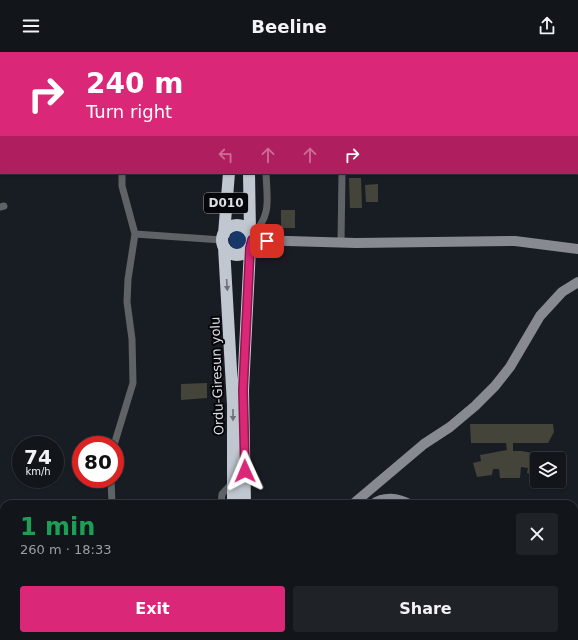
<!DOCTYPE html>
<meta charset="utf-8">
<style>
:root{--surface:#12161b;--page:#1f2328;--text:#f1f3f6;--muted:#9c9fa3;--line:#31353a;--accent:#db2777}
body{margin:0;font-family:"DejaVu Sans",sans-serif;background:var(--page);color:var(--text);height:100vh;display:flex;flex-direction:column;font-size:15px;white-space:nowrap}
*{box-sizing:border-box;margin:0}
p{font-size:13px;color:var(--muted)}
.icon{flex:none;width:22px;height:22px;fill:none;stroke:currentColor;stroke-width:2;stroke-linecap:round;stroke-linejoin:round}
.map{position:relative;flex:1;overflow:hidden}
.side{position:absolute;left:0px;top:448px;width:578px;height:140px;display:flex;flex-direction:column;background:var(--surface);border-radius:12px 12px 0 0;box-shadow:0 1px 3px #0004,0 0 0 1px var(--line)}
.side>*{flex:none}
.top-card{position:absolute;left:0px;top:0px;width:578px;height:122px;box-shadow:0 1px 3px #0004,0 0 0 1px var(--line);background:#db2777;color:#fff;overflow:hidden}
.fabs{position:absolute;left:530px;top:400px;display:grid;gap:8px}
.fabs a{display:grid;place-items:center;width:36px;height:36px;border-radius:4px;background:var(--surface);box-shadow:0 1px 3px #0004,0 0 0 1px var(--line);font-size:20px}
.speed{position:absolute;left:12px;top:384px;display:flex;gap:8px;font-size:20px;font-weight:700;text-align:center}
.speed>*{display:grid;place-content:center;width:52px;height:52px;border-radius:50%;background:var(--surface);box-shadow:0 1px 3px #0004,0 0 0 1px var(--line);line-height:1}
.speed small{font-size:10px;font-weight:400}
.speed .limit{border:6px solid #d22;background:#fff;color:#111}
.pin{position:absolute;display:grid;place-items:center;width:34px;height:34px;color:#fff;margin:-17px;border-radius:8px;box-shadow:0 2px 6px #0006}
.me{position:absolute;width:44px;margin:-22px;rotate:359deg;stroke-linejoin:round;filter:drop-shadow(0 0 3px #0008)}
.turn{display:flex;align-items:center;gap:14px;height:84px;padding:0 20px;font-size:18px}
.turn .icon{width:52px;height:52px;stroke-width:2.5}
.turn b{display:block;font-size:28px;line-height:34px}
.lanes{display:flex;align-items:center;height:38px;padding:0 20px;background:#0003;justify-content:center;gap:20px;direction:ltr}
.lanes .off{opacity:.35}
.round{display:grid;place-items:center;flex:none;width:42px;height:42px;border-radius:4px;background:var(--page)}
.overview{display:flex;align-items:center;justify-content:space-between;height:68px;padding:0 20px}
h1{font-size:24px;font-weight:700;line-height:30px;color:#1e9e55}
.action{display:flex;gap:8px;margin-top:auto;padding:8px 20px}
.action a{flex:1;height:46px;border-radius:4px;background:var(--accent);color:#fff;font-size:16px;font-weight:700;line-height:46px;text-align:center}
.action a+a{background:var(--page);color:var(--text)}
header{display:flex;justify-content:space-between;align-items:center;height:52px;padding:0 20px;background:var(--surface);font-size:18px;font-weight:700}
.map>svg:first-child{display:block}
</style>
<header><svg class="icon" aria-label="menu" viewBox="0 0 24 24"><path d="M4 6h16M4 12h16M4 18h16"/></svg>Beeline<svg class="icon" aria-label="share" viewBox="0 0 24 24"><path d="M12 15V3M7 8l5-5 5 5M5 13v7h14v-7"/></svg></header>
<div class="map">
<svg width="578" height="588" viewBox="0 0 578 588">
<rect width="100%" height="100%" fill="#181d24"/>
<path fill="#183869" d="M229 188a9 9 0 1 1 18 0a9 9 0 1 1-18 0Z"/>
<path fill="#45443b" d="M 349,126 L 361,126 L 362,156 L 350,156 Z
M 378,132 L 378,150 L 366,150 L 365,133 Z
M 281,158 L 295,158 L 295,176 L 281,176 Z
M 207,331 L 207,346 L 181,348 L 181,332 Z
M 470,372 L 553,372 L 554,380 L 548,391 L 513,391 L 513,399 L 521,399 L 550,404 L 549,407 L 537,407 L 537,424 L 527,421 L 528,416 L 521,415 L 520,426 L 500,426 L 499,417 L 493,417 L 492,423 L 477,425 L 473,411 L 481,409 L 480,403 L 507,398 L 506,391 L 471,391 Z
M 574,469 L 578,469 L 578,519 L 574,519 Z
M 451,584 L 475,584 L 475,588 L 451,588 Z
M 514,584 L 532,584 L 532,588 L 514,588 Z"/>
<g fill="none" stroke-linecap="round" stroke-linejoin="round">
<path stroke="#606366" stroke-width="7" d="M 118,0 L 118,1
M 342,0 L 342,1
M 420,0 L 420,1
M 501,0 L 503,1
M 577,31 L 578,31
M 0,155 L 4,154
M 135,182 L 222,188
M 252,184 C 272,162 267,149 266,121
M 341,190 L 342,121
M 114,393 L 133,331 L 132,287 L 127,250 L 128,227 L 135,182 L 122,134 L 122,121
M 111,427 L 112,452
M 221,452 L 222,442 L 233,430
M 7,584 L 7,588
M 219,588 L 219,584"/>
<path stroke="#878b91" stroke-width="10" d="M 252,188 L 356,191 L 515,189 L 578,197
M 353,452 L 424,392 L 450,375 L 475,354 L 495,334 L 510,315 L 540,264 L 562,240 L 578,230
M 373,452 C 384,444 398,446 409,452
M 100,588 L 107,584
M 293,588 L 293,584"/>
<path stroke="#c1c7d0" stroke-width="12" d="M 234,0 L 234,1
M 246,0 L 246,1
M 249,121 L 250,181
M222 188a15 15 0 1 1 30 0a15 15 0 1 1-30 0Z
M 224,182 L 229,121
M 224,195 L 233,353 L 233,452
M 245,452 L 243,338 L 250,196
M 232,588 L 232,584
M 244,588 L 244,584"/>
</g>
<defs><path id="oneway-solid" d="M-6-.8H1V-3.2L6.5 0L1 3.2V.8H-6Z"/></defs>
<g fill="#6d7177">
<use href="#oneway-solid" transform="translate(227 233) rotate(86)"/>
<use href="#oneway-solid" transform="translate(233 363) rotate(90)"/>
</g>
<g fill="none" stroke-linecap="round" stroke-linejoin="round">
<g stroke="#8e194d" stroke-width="10">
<path id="route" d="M 245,419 L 243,338 L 250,196 L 252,188 L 267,189"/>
</g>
<use href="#route" stroke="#db2777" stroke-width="7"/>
</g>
<g text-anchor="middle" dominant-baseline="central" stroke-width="4" stroke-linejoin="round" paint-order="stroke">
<rect fill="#06070a" stroke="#9b9ea2" stroke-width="1" x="204" y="141" width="44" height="20" rx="3"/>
<g font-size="12" font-weight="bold" fill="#dbdee3">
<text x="226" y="151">D010</text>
</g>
<g font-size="13" fill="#dbdee3" stroke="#06070a">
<text transform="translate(217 324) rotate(-92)">Ordu-Giresun yolu</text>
</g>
</g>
</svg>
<div class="fabs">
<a><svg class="icon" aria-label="layers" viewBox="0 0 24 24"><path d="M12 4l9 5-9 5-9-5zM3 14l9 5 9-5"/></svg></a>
</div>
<div class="speed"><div>74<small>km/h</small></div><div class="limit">80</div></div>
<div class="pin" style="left:267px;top:189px;background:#d93025"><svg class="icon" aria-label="arrive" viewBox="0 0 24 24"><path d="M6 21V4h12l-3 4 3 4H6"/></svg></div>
<svg class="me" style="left:245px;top:419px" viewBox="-20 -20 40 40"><path d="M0-17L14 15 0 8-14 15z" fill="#db2777" stroke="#fff" stroke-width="4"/></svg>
<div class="top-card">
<div class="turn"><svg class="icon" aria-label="right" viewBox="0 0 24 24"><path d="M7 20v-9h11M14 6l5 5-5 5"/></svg><div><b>240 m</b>Turn right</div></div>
<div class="lanes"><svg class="icon off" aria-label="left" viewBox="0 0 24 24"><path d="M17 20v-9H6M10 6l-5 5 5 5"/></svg><svg class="icon off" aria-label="ahead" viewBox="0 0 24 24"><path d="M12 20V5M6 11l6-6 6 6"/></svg><svg class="icon off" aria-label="ahead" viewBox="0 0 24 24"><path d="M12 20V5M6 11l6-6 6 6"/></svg><svg class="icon" aria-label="right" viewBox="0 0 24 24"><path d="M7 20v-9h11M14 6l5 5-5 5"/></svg></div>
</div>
<section class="side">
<div class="overview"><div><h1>1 min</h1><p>260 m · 18:33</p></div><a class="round"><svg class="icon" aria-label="close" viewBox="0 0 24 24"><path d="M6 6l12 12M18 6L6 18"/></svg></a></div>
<div class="action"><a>Exit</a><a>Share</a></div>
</section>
</div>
